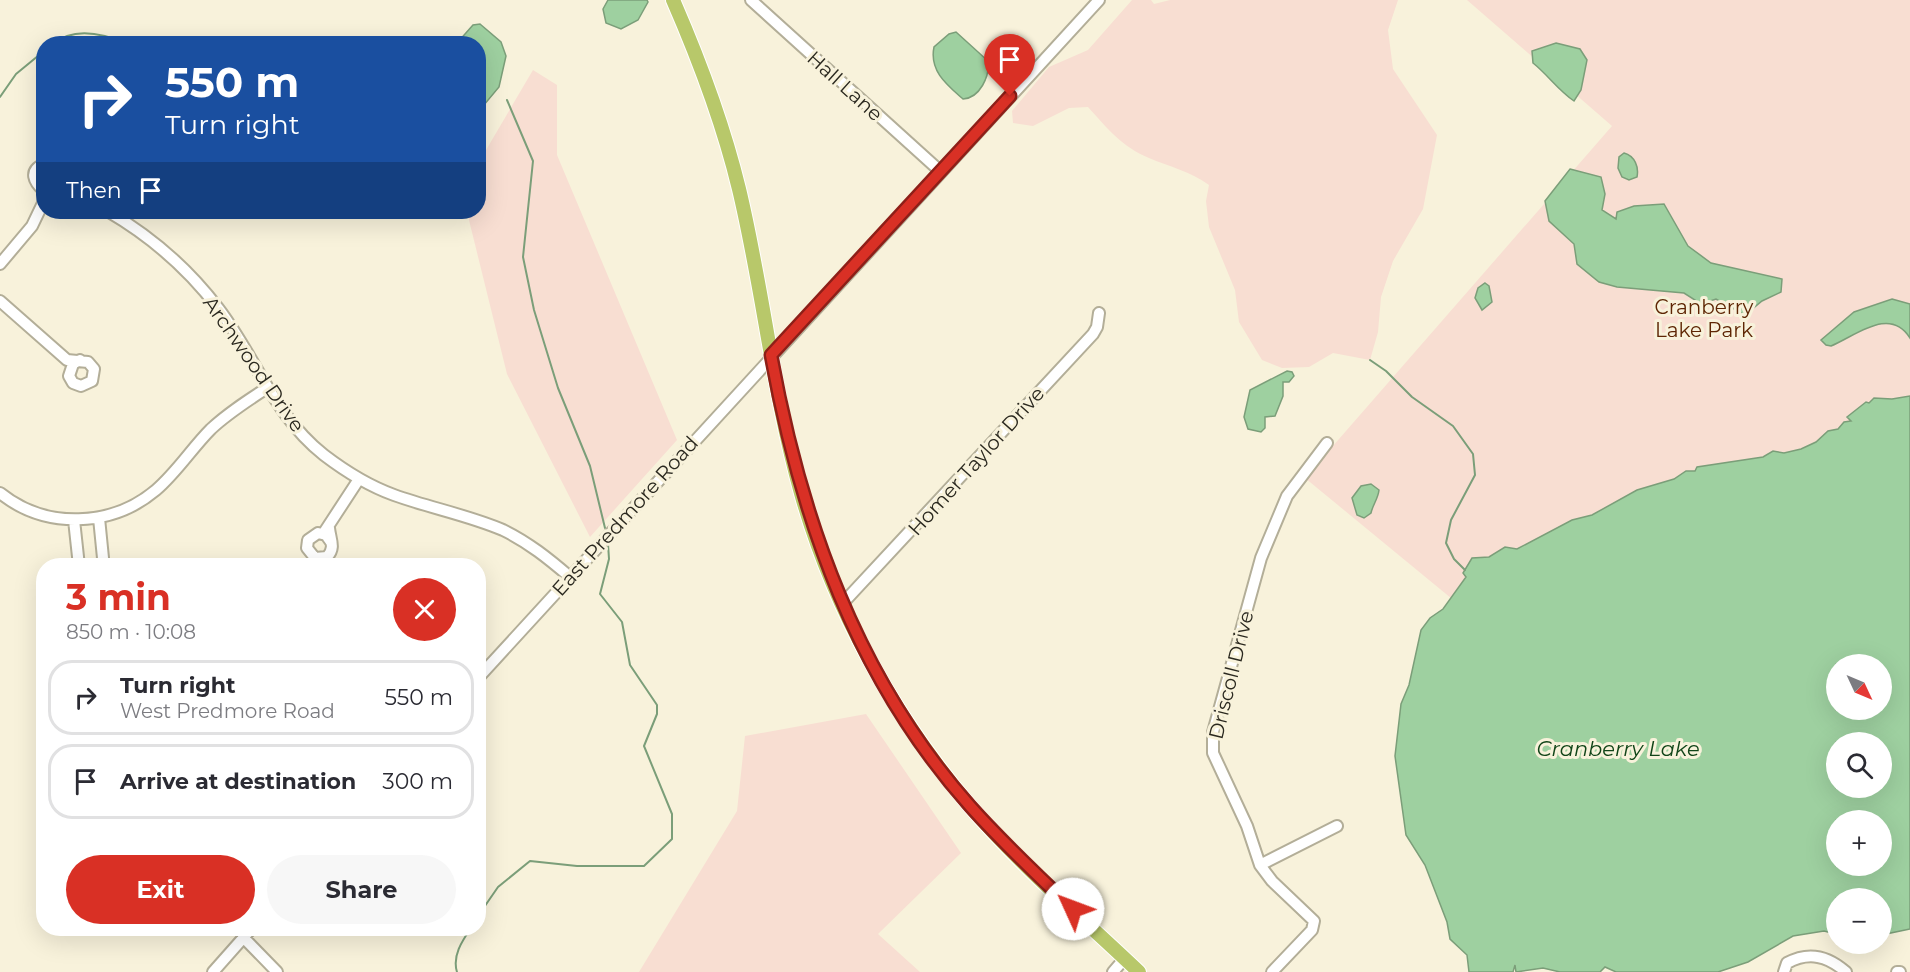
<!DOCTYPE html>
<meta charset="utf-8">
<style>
:root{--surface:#fff;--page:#f7f7f7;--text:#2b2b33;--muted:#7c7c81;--line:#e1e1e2;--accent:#d93025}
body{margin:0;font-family:Montserrat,sans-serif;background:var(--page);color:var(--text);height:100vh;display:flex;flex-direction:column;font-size:22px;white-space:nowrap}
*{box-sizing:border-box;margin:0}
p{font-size:20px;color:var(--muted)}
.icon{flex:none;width:33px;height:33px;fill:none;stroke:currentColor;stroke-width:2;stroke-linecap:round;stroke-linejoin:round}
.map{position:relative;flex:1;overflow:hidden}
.panel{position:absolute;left:36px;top:558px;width:450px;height:378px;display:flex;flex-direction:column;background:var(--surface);border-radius:24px;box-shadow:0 6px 24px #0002}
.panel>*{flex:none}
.guide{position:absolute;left:36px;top:36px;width:450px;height:183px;border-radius:24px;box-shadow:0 6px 24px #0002;background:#1a4fa0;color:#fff;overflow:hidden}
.needle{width:39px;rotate:134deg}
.fabs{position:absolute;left:1826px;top:654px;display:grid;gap:12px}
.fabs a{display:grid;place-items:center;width:66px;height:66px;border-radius:50%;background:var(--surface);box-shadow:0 6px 24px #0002;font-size:30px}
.pin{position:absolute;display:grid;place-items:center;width:51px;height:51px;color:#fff;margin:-62px -26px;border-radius:50% 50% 50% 0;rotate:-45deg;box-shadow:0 0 6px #0007}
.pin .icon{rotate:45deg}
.me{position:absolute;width:66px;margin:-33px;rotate:313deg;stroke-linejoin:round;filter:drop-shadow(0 0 4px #0008)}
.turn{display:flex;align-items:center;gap:21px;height:126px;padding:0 30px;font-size:27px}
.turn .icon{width:78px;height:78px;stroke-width:2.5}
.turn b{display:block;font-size:42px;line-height:51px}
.then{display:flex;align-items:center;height:57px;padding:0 30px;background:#0003;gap:12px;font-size:22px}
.round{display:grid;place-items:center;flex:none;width:63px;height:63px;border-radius:32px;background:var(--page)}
.head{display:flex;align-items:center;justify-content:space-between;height:102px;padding:0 30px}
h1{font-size:36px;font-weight:700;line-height:45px;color:var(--accent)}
.primary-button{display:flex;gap:12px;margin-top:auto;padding:12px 30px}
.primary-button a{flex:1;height:69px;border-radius:36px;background:var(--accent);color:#fff;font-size:24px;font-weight:700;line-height:69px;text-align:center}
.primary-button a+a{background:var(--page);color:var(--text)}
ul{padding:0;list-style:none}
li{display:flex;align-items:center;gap:18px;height:75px;margin:0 12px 9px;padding:0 18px;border:3px solid var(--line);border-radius:24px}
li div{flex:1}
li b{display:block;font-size:22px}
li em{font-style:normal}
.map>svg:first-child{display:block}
</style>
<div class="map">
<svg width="1910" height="972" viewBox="0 0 1910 972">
<rect width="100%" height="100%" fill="#f8f2db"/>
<path fill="#f8ded2" d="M 1132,0 L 1151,0 L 1154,4 L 1170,0 L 1398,0 L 1388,30 L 1393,69 L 1437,135 L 1423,209 L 1393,261 L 1381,297 L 1378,332 L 1370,360 L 1333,353 L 1309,367 L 1282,368 L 1262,360 L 1239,322 L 1235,290 L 1209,227 L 1206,201 L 1209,185 C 1190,171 1170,167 1149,158 C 1122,147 1107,128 1088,107 L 1069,108 L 1033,126 L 1013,123 L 1012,111 L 1049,67 L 1088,50 Z
M 1467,0 L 1910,0 L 1910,410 L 1603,723 L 1305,478 L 1612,126 Z
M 533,70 L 557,85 L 557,155 L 677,440 L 590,537 L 507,374 L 467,212 L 478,212 L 479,162 Z
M 866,714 L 961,853 L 878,934 L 920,972 L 639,972 L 737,811 L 745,736 Z"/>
<path fill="#9ed0a0" stroke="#7b9e79" stroke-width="1.5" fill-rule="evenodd" d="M 608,0 L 647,0 L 648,2 L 638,20 L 621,29 L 606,23 L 603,9 Z
M 480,24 L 501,42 L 506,56 L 499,87 L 484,105 L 479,100 L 478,44 L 457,43 L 473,25 Z
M 956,32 L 988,61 C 990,76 980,98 963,99 C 947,85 929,71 934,47 L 949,34 Z
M 1556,43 L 1580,49 L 1587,60 L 1581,90 L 1574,101 C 1558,90 1548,75 1533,63 L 1532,51 Z
M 1624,153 C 1635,156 1639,167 1637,177 L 1629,180 L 1622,177 L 1618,168 L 1619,157 Z
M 1570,169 L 1601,177 L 1605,194 L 1602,210 L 1616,219 L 1617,212 L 1634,206 L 1664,204 L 1688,246 L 1711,263 L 1782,279 L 1781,292 L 1762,301 L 1745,315 L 1716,299 L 1701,304 L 1684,293 L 1617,287 L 1599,282 L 1577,264 L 1574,244 L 1549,221 L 1545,201 Z
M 1485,283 L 1489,286 L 1492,302 L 1482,310 L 1475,298 L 1478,288 Z
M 1892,299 L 1910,304 L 1910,338 C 1890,306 1857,335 1831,346 L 1826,345 L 1821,340 L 1854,312 Z
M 1287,371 L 1292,372 L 1294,376 L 1289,382 L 1283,382 L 1283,396 L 1275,416 L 1265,417 L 1265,428 L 1261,432 L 1248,429 L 1244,417 L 1250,390 Z
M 1910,396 L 1910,929 L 1881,935 L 1881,898 L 1836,898 L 1836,934 L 1824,931 L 1793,936 L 1748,962 L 1718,972 L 1616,972 L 1605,967 L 1600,972 L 1560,972 L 1543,968 L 1516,972 L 1515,965 L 1513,972 L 1469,972 L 1467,955 L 1450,939 L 1447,922 L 1425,865 L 1406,835 L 1395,756 L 1401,704 L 1409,685 L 1421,630 L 1430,618 L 1443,609 L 1466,577 L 1463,573 L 1472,558 L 1489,557 L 1505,547 L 1517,549 L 1572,520 L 1592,515 L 1637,490 L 1674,479 L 1686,471 L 1695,471 L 1697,467 L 1763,457 L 1773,451 L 1784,453 L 1801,449 L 1816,442 L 1828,431 L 1838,429 L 1844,422 L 1851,421 L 1847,417 L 1866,402 L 1869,403 L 1874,398 L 1892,399 ZM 1836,664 L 1881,664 L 1881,710 L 1836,710 ZM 1836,742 L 1881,742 L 1881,788 L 1836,788 ZM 1836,820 L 1881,820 L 1881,866 L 1836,866 Z
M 1371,484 L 1379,490 C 1378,499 1373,504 1371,513 L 1364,518 L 1357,515 L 1352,498 L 1361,486 Z"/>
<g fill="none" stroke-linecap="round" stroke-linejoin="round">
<path stroke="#7b9e79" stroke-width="2" d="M 53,44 C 74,26 105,34 128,44
M 0,97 L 16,74 L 44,51
M 507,100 L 533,161 L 523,257 L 534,310 L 558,388 L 590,466 L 605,528
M 1370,360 L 1386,371 L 1412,397 L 1453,426 L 1473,454 L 1475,475 L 1451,520 L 1446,543 L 1454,559 L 1465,570
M 478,916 L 498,887 L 530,861 L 577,866 L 644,866 L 672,839 L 672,814 L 644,746 L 657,714 L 657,705 L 630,665 L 622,622 L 600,594 L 609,559 L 608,544
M 457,972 C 452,956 462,941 471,928"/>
<g stroke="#b3ae98" stroke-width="14">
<path id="minor" d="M 751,0 L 940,171
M 44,164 C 28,171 34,182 44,191
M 109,212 C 150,236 189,270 218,308 C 255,356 274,416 324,455 C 345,471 369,486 394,495 C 430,508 468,515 503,530 C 528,542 549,559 570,577
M 0,264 L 32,226 L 44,201
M 0,301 L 67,360 L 88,362 L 94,369 L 92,381 L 81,386 L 73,383 L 69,376 L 73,364 L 80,360
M 0,493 C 46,530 112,527 156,490 C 177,472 192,448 211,429 C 228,413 247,401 267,388
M 99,518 L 103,558 L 101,566
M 74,520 L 79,566
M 329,528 C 330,539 336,548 327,557 L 315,558 L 307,548 L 308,540 L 318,533 L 326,535 L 331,542
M 325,531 L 359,479
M 843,603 L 1093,334 L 1097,327 L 1099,313
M 478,678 L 1099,0
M 1260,865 L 1337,826
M 243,937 L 277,972
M 213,972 L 252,928
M 1113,972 L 1125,958
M 1272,972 L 1312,930 L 1314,921 L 1272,881 L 1260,865 L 1247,826 L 1213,753 L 1213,732 L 1261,558 L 1287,496 L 1327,443
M 1784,972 L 1787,963 C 1809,951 1828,956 1846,972
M 1897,972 L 1900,972"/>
</g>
<g stroke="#fff" stroke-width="16">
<path id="major" d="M 673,0 C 700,62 723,123 739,189 C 763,289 773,393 801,493 C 833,607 893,715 969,805 C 1020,865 1082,918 1139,972"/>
</g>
<use href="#minor" stroke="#fff" stroke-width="10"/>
<use href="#major" stroke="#b8c86a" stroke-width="14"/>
</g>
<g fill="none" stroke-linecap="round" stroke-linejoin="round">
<g stroke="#8d1f18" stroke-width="15">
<path id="route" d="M 1010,96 L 771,355 C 801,520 857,679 970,806 C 1002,842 1038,876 1073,909"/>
</g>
<use href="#route" stroke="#d93025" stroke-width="10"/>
</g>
<g text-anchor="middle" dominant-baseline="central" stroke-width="6" stroke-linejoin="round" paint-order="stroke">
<g font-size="20" fill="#2a281f" stroke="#f8f2db">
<text transform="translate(845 86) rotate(42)">Hall Lane</text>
<text transform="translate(254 364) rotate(55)">Archwood Drive</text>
<text transform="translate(976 461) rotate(-48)">Homer Taylor Drive</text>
<text transform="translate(625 516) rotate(-48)">East Predmore Road</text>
<text transform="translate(1231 675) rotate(-76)">Driscoll Drive</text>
</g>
<g font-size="20" fill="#5e2604" stroke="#f8f2db">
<text x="1704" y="307">Cranberry<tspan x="1704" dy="23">Lake Park</tspan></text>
</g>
<g font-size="21" font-style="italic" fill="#114518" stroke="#f8f2db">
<text x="1618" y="748">Cranberry Lake</text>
</g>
</g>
</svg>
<div class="fabs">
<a><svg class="needle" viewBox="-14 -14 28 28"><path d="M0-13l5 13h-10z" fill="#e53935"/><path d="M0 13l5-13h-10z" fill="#7c7c81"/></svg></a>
<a><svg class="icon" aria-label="search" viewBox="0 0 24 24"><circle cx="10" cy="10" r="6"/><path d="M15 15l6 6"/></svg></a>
<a>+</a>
<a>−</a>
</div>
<div class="pin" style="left:1010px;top:96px;background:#d93025"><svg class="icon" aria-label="arrive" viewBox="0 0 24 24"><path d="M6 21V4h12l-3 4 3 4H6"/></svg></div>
<svg class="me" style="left:1073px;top:909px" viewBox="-20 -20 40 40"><circle r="19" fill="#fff"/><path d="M0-13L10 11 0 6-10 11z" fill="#d93025"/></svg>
<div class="guide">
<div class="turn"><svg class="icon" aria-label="right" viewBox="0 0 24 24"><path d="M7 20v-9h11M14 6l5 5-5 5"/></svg><div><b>550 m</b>Turn right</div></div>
<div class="then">Then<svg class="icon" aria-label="arrive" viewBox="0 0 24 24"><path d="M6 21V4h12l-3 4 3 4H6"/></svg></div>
</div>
<section class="panel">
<div class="head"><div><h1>3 min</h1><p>850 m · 10:08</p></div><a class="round" style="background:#d93025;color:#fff"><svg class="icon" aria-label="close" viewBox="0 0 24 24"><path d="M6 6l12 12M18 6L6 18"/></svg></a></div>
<ul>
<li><svg class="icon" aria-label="right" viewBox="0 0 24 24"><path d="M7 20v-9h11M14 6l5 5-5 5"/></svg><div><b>Turn right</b><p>West Predmore Road</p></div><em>550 m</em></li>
<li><svg class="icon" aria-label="arrive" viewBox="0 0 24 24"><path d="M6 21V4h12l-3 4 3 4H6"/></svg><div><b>Arrive at destination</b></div><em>300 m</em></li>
</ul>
<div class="primary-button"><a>Exit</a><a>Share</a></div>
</section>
</div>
